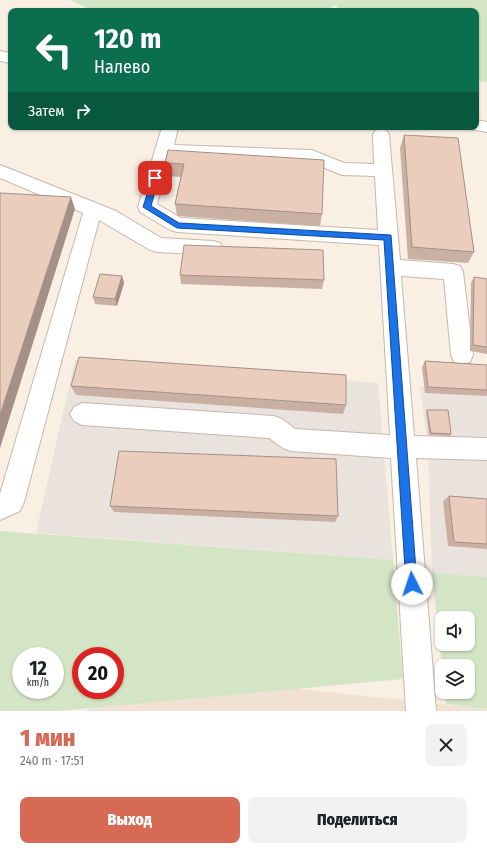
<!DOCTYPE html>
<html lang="ru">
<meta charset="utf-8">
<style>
:root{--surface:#fff;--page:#f2f2f2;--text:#202124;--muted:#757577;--accent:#d66a55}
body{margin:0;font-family:"Fira Sans Condensed",sans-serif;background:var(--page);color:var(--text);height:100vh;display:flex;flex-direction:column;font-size:15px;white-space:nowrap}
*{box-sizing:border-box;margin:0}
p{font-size:13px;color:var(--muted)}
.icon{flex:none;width:22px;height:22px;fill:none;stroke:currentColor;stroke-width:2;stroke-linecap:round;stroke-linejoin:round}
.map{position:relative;height:711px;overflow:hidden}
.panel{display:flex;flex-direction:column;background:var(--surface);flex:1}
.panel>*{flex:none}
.top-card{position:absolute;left:8px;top:8px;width:471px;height:122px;border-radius:8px;box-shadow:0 1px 3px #0004;background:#0b6e4f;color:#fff;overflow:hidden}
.buttons{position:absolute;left:435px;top:611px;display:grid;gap:8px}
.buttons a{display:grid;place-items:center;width:40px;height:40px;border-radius:8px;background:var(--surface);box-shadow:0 1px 3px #0004;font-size:20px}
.speed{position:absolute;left:12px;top:647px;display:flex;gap:8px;font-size:20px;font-weight:700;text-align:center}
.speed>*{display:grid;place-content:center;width:52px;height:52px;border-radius:50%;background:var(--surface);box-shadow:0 1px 3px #0004;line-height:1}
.speed small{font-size:10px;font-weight:400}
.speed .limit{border:6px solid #d22;background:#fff;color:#111}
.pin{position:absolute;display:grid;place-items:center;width:34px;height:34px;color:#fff;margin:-17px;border-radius:8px;box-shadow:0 2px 6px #0006}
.me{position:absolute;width:44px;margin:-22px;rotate:356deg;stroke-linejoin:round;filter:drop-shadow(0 0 3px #0008)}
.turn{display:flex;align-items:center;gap:14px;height:84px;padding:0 20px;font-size:18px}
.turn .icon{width:52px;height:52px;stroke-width:2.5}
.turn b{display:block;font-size:28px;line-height:34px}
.then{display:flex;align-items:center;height:38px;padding:0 20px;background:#0003;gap:8px;font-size:15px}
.round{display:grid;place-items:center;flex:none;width:42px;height:42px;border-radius:8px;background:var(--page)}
.headline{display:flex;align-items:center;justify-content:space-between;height:68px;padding:0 20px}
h1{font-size:24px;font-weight:800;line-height:30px;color:var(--accent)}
.primary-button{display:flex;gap:8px;margin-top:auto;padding:8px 20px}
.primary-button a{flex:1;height:46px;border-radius:8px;background:var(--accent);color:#fff;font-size:16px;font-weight:800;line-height:46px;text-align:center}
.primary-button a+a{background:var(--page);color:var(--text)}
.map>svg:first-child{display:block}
</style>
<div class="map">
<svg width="487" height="711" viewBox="0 0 487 711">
<rect width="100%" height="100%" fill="#f9efe3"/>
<path fill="#f0e1d2" d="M 208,679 L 487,709 L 487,711 L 82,711 Z"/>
<path fill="#e9e2dd" d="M 75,360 L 378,383 L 393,560 L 36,533 Z
M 420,387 L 487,389 L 487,577 L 432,573 L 428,447 Z"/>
<path fill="#d3e5c4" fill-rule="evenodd" d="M 70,0 L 487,0 L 487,82 L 476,81 L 476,11 L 339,11 L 336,5 L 323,11 L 94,11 Z
M 0,531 L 393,560 L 403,679 L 58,711 L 0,711 ZM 21,656 L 55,656 L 55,690 L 21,690 ZM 81,656 L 115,656 L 115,690 L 81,690 Z
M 432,573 L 487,577 L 487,709 L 446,704 L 445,692 L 468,692 L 468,666 L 442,667 ZM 442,618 L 468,618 L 468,644 L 442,644 Z"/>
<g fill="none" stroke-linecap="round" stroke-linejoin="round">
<g stroke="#c8b7ab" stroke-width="2">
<path id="minor" d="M 0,51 L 11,53 L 11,63 L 0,61 Z
M 476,120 L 487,122 L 487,132 L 470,129 L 469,127 L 476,127 Z
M 162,127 L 178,127 L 174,145 L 312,150 L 344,163 L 374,164 L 373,135 L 375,131 L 381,129 L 387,131 L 389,135 L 400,260 L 453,264 L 460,266 L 463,272 L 473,355 L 470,362 L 462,364 L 454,362 L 451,355 L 444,279 L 401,276 L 414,436 L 487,438 L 487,460 L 416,458 L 436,711 L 406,711 L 391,458 L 291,451 L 283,448 L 269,438 L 82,425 L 74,421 L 70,414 L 74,407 L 82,403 L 274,416 L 282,419 L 295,429 L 390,435 L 379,245 L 177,232 L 170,230 L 140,212 L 138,207 ZM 170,156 L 310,162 L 342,175 L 375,176 L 378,230 L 181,218 L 157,204 Z
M 0,165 L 116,211 L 161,238 L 213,241 L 220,243 L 223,248 L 220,253 L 213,255 L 157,252 L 150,250 L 99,220 L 24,502 L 20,511 L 0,520 L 0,494 L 83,213 L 0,178 Z"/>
</g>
<use href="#minor" fill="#fff" fill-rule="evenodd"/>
</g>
<path fill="#cab0a3" d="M 404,135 L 474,252 L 468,263 L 408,259 L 400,148 Z
M 168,150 L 322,214 L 320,226 L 177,216 L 175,204 L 181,177 L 167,176 L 165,163 Z
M 180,275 L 324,280 L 322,289 L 181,284 Z
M 122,276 L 124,283 L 117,306 L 95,304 L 93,297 Z
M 474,277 L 487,279 L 487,354 L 470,351 L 471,283 Z
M 425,361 L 487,365 L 487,396 L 425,393 L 422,367 Z
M 71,386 L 346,405 L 343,414 L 76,395 Z
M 427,410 L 451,434 L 450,436 L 429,435 L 426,412 Z
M 449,496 L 487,499 L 487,549 L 448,546 L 443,501 Z
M 110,506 L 338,516 L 335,522 L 114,512 Z"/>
<path fill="#a49085" d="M 71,197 L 75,209 L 0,448 L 0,415 Z
M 122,276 L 124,283 L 117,306 L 115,299 Z"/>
<path fill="#ebcdbe" stroke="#a49085" d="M 404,135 L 458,138 L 474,252 L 412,247 Z
M 168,150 L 324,160 L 322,214 L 175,204 L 184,164 L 165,163 Z
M 0,193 L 71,197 L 0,415 Z
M 184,245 L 323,250 L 324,280 L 180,275 Z
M 100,274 L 122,276 L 115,299 L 93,297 Z
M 474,277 L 487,279 L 487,347 L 473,345 Z
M 79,357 L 346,375 L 346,405 L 71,386 Z
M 425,361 L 487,365 L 487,390 L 428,387 Z
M 427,410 L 448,410 L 451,434 L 431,433 Z
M 119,451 L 336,459 L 338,516 L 110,506 Z
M 449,496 L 487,499 L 487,544 L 454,542 Z"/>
<path fill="#1a73e8" stroke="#114b97" d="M 153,176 L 155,176 L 159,178 L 151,206 L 179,223 L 391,235 L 417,584 L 416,588 L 412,590 L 408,588 L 406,584 L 384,240 L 177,228 L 143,207 Z"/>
</svg>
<div class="buttons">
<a><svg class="icon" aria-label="sound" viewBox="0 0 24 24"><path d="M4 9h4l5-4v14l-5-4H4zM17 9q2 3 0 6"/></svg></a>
<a><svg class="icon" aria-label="layers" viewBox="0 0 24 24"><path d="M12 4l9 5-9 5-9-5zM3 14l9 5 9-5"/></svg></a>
</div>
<div class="speed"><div>12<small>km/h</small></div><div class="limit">20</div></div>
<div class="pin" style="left:155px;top:178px;background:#d93025"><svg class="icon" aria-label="arrive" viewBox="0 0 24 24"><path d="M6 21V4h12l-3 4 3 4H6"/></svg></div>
<svg class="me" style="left:412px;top:584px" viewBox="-20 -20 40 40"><circle r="19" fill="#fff"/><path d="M0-13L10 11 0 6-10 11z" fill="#1a73e8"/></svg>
<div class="top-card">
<div class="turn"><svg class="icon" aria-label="left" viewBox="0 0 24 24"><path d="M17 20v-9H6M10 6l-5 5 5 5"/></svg><div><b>120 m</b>Налево</div></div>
<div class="then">Затем<svg class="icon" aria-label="right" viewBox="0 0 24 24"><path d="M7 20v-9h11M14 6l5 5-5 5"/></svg></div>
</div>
</div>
<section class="panel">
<div class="headline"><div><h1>1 мин</h1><p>240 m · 17:51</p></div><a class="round"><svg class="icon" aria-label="close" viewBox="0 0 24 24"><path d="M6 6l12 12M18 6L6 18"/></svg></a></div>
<div class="primary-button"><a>Выход</a><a>Поделиться</a></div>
</section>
